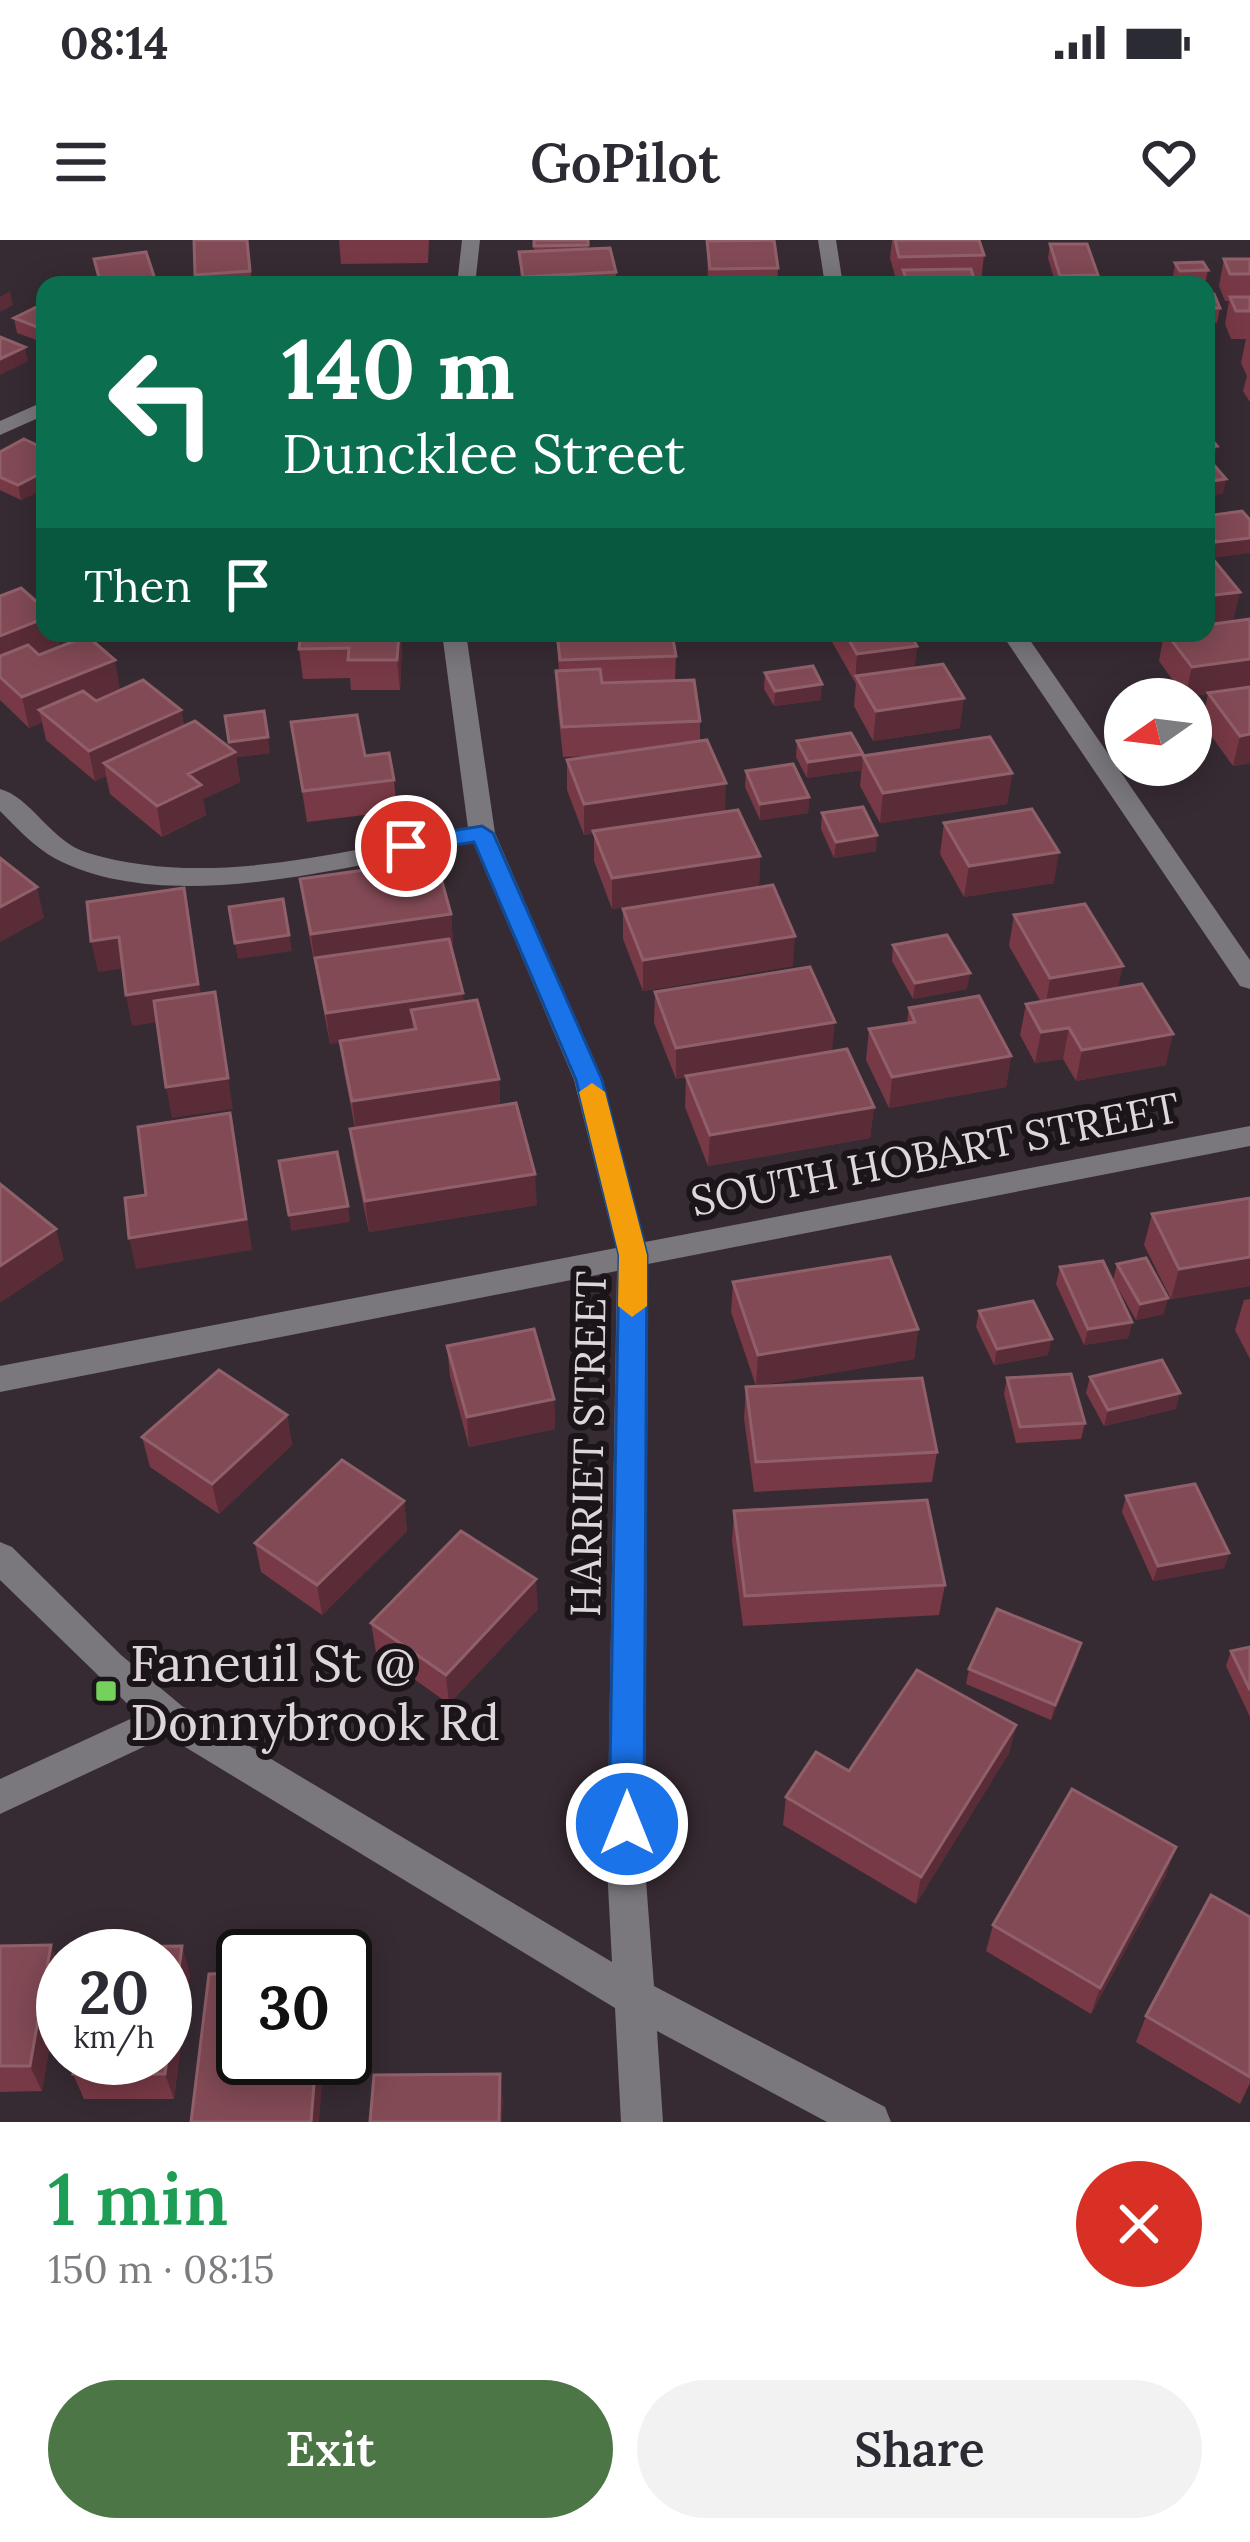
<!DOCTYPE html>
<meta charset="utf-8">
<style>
:root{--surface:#fff;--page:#f2f2f3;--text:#2b2b33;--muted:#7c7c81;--accent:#4c7645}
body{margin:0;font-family:Lora,serif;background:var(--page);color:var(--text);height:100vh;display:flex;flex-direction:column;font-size:45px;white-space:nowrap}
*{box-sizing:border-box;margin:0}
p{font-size:39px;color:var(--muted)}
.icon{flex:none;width:66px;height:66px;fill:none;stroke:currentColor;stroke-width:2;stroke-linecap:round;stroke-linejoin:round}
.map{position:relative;height:1882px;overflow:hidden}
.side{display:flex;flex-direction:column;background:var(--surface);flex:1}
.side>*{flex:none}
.top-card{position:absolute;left:36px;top:36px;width:1179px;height:366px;border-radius:24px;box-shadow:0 6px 30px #0003;background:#0b6e4f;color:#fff;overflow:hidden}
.needle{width:78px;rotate:256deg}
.buttons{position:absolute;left:1104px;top:438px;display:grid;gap:24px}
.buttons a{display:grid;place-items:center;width:108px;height:108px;border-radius:50%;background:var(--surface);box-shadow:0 6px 30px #0003;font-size:60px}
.speed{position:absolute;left:36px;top:1689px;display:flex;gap:24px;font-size:60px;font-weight:700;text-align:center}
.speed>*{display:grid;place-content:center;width:156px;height:156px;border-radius:50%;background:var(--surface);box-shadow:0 6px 30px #0003;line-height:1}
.speed small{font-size:30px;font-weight:400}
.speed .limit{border:6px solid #111;border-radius:18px;background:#fff;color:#111}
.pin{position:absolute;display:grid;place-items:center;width:102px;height:102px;color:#fff;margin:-51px;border:6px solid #fff;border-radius:50%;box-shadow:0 3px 12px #0007}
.me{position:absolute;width:132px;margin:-66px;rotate:0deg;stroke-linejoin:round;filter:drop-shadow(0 0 9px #0008)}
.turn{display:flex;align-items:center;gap:42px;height:252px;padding:0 48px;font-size:54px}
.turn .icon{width:156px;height:156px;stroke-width:2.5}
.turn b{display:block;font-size:84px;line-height:102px}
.then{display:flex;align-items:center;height:114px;padding:0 48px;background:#0003;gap:24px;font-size:45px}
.round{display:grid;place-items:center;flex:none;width:126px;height:126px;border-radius:63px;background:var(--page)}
.summary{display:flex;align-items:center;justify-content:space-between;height:204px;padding:0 48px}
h1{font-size:72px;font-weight:600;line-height:90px;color:#1e9e55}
.action{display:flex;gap:24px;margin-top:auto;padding:24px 48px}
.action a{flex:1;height:138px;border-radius:72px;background:var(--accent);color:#fff;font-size:48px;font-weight:600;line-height:138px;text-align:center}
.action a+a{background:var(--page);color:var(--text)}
.status{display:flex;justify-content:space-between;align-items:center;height:84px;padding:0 60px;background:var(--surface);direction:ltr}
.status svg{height:33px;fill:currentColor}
header{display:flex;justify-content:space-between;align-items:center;height:156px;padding:0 48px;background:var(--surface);font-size:54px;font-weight:600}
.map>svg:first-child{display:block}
</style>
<div class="status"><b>08:14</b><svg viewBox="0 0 49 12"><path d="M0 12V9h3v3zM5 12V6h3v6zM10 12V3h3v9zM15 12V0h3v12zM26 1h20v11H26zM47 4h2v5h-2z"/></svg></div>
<header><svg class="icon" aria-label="menu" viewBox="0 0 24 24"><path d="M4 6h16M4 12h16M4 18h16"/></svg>GoPilot<svg class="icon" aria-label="heart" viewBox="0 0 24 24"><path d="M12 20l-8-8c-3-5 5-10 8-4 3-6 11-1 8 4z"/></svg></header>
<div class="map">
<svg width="1250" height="1882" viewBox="0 0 1250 1882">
<rect width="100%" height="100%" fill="#372b33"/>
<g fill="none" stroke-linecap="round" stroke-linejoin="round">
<path fill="#7a777d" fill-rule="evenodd" d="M 462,0 L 480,0 L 475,45 L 457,45 Z
M 818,0 L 836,0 L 843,45 L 825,45 Z
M 45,161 L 45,175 L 0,195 L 0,181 Z
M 442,393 L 466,393 L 495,593 L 602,840 L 645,1002 L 1250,886 L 1250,906 L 648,1024 L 645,1627 L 654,1746 L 885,1867 L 891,1882 L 827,1882 L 657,1791 L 663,1882 L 621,1882 L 615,1768 L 167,1496 L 0,1574 L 0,1539 L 139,1475 L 0,1340 L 0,1302 L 12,1307 L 121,1415 L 182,1466 L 612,1722 L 607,1627 L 617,1031 L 0,1152 L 0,1126 L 616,1008 L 574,840 L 473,602 C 353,625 170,678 56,619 C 34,607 17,588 0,571 L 0,549 C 31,557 51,602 88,613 C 211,650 346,610 468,588 Z
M 1001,393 L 1025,393 L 1250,720 L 1250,749 L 1240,746 Z"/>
</g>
<path fill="#773945" d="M 248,0 L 252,45 L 197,45 L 195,35 Z
M 339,0 L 429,0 L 428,23 L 341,24 Z
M 534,0 L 588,0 L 588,9 L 616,32 L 616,45 L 521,45 L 519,12 L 534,12 Z
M 892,0 L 979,0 L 984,15 L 981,42 L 975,42 L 976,45 L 897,43 L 890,18 Z
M 707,1 L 778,28 L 777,45 L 708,45 Z
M 1050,4 L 1098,35 L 1097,45 L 1056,45 L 1048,18 Z
M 1224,19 L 1250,19 L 1250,162 L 1243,151 L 1247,136 L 1241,123 L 1246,99 L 1231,99 L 1225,84 L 1229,61 L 1225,61 L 1219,46 Z
M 1175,23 L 1208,30 L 1205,44 L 1177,45 L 1173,37 Z
M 1206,54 L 1220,68 L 1217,83 L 1206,82 Z
M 45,63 L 45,103 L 17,93 L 14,78 Z
M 45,209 L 45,248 L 21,260 L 0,250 L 0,212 Z
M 1242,271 L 1213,318 L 1206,309 L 1206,276 Z
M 0,356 L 45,393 L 56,393 L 59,405 L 38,413 L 95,460 L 181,470 L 184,486 L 230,508 L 225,476 L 270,513 L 236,517 L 240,542 L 203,559 L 206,575 L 162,597 L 110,554 L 106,536 L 95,541 L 46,500 L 42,482 L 29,488 L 0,460 Z
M 556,393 L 672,393 L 676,416 L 675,440 L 700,481 L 700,501 L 725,572 L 760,616 L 759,647 L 612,669 L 594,621 L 594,593 L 584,595 L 567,550 L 567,520 L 596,516 L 563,517 L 557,461 L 556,431 L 559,431 Z
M 827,393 L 909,393 L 917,406 L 914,428 L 960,488 L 873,501 L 854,466 L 856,444 Z
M 1164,393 L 1206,393 L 1250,523 L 1233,526 L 1202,483 L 1208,454 L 1185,457 L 1159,421 Z
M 402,400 L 400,450 L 351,450 L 350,438 L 303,439 L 299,409 Z
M 765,433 L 821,460 L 774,466 L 764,449 Z
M 291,482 L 365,516 L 394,540 L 397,571 L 307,582 Z
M 797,501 L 863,514 L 862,530 L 807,538 L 796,517 Z
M 863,516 L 1012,533 L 1007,564 L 880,583 L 860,546 Z
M 746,531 L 809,557 L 808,573 L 760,580 L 745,547 Z
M 822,573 L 876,611 L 834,618 L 821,589 Z
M 944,583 L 1054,643 L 964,657 L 940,614 Z
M 300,639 L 451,674 L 453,705 L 450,705 L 464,762 L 499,839 L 500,865 L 537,965 L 369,992 L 354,920 L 350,889 L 355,888 L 344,832 L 340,802 L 330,804 L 304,669 Z
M 623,669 L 793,726 L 643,751 L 623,699 Z
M 1014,675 L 1118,748 L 1166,825 L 1076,841 L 1063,819 L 1035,823 L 1020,795 L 1026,764 L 1041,762 L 1009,706 Z
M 893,705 L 967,749 L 913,759 L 892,721 Z
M 655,752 L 832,811 L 874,867 L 870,898 L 708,926 L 685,867 L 686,837 L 676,839 L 654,783 Z
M 909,768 L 1011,816 L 1006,847 L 889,868 L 866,820 L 869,789 L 907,783 Z
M 1250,958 L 1250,1046 L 1171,1059 L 1144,1005 L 1152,974 Z
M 1117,1024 L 1164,1074 L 1136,1080 L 1113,1040 Z
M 1060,1027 L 1132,1082 L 1128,1098 L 1084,1105 L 1056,1044 Z
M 733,1042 L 918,1089 L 914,1119 L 756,1146 L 731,1072 Z
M 1250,1059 L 1250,1119 L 1235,1090 L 1244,1060 Z
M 979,1071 L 1048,1115 L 994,1125 L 976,1087 Z
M 447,1106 L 554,1159 L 555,1189 L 469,1207 L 450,1136 Z
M 1090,1137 L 1176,1169 L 1104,1186 L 1086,1153 Z
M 1007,1138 L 1085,1183 L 1081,1199 L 1016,1203 L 1004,1154 Z
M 746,1147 L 937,1212 L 932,1242 L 754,1252 L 744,1178 Z
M 287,1175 L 292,1205 L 219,1274 L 150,1227 L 142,1197 Z
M 1126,1256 L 1229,1313 L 1224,1328 L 1153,1341 L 1122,1272 Z
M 404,1261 L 407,1291 L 322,1375 L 261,1332 L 255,1303 Z
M 734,1271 L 945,1345 L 939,1375 L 743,1386 L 732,1301 Z
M 538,1369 L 449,1464 L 376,1412 L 371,1383 Z
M 1250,1407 L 1250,1477 L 1226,1426 L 1231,1411 Z
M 1077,1419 L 1051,1480 L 966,1444 L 969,1429 Z
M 1016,1485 L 1009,1513 L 916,1664 L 783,1585 L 786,1557 L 849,1531 Z
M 1166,1635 L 1091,1774 L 986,1711 L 993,1685 Z
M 1250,1677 L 1250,1843 L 1240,1864 L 1136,1802 L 1146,1776 Z
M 0,1706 L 62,1732 L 42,1851 L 0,1852 Z
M 190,1733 L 174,1859 L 84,1859 L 73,1834 Z"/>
<path fill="#592c37" d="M 10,51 L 13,65 L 0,72 L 0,57 Z
M 25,107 L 28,121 L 0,135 L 0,119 Z
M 1217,206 L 1214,221 L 1206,222 L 1206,207 Z
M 45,231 L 45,248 L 21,260 L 18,245 Z
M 1226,239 L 1223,254 L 1206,256 L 1206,242 Z
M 1250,298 L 1250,313 L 1213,318 L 1216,302 Z
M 1240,352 L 1233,381 L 1206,385 L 1206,356 Z
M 45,378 L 45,393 L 56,393 L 59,405 L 0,428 L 0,396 Z
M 399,393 L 402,393 L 402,400 L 400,450 L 397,420 Z
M 917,406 L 914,436 L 856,436 L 855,444 L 857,414 Z
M 1250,419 L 1250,448 L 1185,457 L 1192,427 Z
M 115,420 L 120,450 L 50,479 L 39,470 L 42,482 L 29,488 L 22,457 Z
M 822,444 L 821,460 L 774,466 L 775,451 Z
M 964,458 L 960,488 L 873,501 L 876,471 Z
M 181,470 L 186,500 L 104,523 L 106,536 L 95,541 L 89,511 Z
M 1250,494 L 1250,523 L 1233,526 L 1240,496 Z
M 268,497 L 270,513 L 236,517 L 240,542 L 203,559 L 206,575 L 162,597 L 157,566 L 188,534 L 231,513 L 229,502 Z
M 863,514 L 862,530 L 807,538 L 808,522 Z
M 1012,533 L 1007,564 L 880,583 L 883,553 Z
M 726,543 L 725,574 L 584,595 L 584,564 Z
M 809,557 L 808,573 L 760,580 L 760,564 Z
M 877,595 L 876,611 L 834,618 L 836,602 Z
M 1059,612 L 1054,643 L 964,657 L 969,626 Z
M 760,616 L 759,647 L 612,669 L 612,638 Z
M 37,647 L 44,678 L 0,702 L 0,667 Z
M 451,674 L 453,705 L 315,724 L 311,694 Z
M 189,679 L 204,775 L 132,786 L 126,755 Z
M 289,695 L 292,711 L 238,719 L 235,703 Z
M 795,696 L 793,726 L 643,751 L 643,720 Z
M 119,697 L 126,728 L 98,732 L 91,701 Z
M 1123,726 L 1116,757 L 1045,769 L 1050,738 Z
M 970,733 L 967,749 L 913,759 L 915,743 Z
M 215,752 L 233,869 L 172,878 L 166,847 Z
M 463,753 L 465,784 L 411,770 L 413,791 L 330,804 L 326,773 Z
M 835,782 L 832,813 L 676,839 L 676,808 Z
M 1069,788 L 1063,819 L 1035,823 L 1041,792 Z
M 1173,794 L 1166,825 L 1076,841 L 1082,810 Z
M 1011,816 L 1006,847 L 889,868 L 892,837 Z
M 499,839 L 500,870 L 356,892 L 352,861 Z
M 874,867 L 870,898 L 708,926 L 710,895 Z
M 236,904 L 252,1010 L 136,1029 L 129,998 Z
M 535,934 L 537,965 L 369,992 L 365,961 Z
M 348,966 L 350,982 L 291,991 L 289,975 Z
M 56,989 L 64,1020 L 0,1063 L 0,1026 Z
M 1250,1017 L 1250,1046 L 1171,1059 L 1179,1029 Z
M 1168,1058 L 1164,1074 L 1136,1080 L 1140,1064 Z
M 1132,1082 L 1128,1098 L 1084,1105 L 1088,1089 Z
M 918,1089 L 914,1119 L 756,1146 L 758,1115 Z
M 1052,1099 L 1048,1115 L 994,1125 L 997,1109 Z
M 1180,1153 L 1176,1169 L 1104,1186 L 1108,1170 Z
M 554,1159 L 555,1189 L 469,1207 L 467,1177 Z
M 287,1175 L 292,1205 L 219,1274 L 212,1244 Z
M 404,1261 L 407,1291 L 322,1375 L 317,1345 Z
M 1229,1313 L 1224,1328 L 1153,1341 L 1158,1326 Z
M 536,1339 L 538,1369 L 449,1464 L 446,1435 Z
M 1081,1403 L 1077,1419 L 1051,1480 L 1055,1465 Z
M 1016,1485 L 1009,1513 L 916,1664 L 921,1637 Z
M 1176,1607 L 1166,1635 L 1091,1774 L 1100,1748 Z
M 51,1705 L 62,1732 L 42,1851 L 30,1826 Z
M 182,1706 L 190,1733 L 174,1859 L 165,1834 Z
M 316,1818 L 324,1818 L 319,1882 L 311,1882 Z
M 500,1834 L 503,1859 L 502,1882 L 499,1882 Z"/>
<path fill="#824a55" stroke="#90606a" stroke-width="3" d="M 194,0 L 247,0 L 250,31 L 195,35 Z
M 534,0 L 588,0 L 588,5 L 534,6 Z
M 774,0 L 778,28 L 710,29 L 707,1 Z
M 895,0 L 979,0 L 984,15 L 899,17 Z
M 1050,4 L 1087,4 L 1098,35 L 1060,36 Z
M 610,8 L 616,32 L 523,37 L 519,12 Z
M 146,12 L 157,45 L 101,45 L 94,19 Z
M 1224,19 L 1250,19 L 1250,34 L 1230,34 Z
M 1203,22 L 1208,30 L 1180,31 L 1175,23 Z
M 971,29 L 976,45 L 908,45 L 903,30 Z
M 1206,54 L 1214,54 L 1220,68 L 1206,68 Z
M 1230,57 L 1250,57 L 1250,71 L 1236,71 Z
M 45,63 L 45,90 L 14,78 Z
M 0,97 L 25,107 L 0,119 Z
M 1206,193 L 1217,206 L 1206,207 Z
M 24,199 L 45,209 L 45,231 L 18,245 L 0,237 L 0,212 Z
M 1206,216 L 1226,239 L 1206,242 Z
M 1242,271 L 1250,280 L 1250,298 L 1216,302 L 1206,290 L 1206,276 Z
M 1212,318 L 1240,352 L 1206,356 L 1206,319 Z
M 21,348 L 45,369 L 45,378 L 0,396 L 0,356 Z
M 1250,379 L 1250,419 L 1192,427 L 1166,393 L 1206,393 L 1206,385 Z
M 301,393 L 399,393 L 397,420 L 348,420 L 349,408 L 299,409 Z
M 557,393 L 672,393 L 676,416 L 560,420 Z
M 845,393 L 909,393 L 917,406 L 857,414 Z
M 87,396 L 115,420 L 22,457 L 0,437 L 0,416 L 28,405 L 39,415 Z
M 943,424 L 964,458 L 876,471 L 856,436 Z
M 813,426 L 822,444 L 775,451 L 765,433 Z
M 600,429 L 602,443 L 694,440 L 700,481 L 562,487 L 556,431 Z
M 143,440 L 181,470 L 89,511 L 39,470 L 83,451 L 96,461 Z
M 1250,447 L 1250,494 L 1240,496 L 1208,453 Z
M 264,471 L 268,497 L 229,502 L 225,476 Z
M 357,475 L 365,516 L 389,513 L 394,540 L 303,551 L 291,482 Z
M 195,481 L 235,512 L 188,534 L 201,545 L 157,566 L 104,523 Z
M 851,493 L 863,514 L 808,522 L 797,501 Z
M 990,497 L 1012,533 L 883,553 L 863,516 Z
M 707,500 L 726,543 L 584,564 L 567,520 Z
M 793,524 L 809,557 L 760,564 L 746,531 Z
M 863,567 L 877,595 L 836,602 L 822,573 Z
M 1032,569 L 1059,612 L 969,626 L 944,583 Z
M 738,570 L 760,616 L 612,638 L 593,591 Z
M 0,618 L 37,647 L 0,667 Z
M 436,620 L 451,674 L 311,694 L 300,639 Z
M 773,645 L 795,696 L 643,720 L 623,669 Z
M 184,648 L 198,744 L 126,755 L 119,697 L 91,701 L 87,662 Z
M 283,659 L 289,695 L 235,703 L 229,667 Z
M 1085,664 L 1123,726 L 1050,738 L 1014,675 Z
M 947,695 L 970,733 L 915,743 L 893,705 Z
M 449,699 L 463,753 L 326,773 L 315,718 Z
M 810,727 L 835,782 L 676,808 L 655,752 Z
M 1142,744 L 1173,794 L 1082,810 L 1069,788 L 1041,792 L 1026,764 Z
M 215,752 L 228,838 L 166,847 L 154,761 Z
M 979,756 L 1011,816 L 892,837 L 869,789 L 915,782 L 909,768 Z
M 477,760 L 499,839 L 352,861 L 340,801 L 416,789 L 411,770 Z
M 847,809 L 874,867 L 710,895 L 686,836 Z
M 516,863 L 535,934 L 365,961 L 350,889 Z
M 230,873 L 246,979 L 129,998 L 125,958 L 146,955 L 138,887 Z
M 337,912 L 348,966 L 289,975 L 279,921 Z
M 0,944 L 56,989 L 0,1026 Z
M 1250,958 L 1250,1017 L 1179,1029 L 1152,974 Z
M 890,1017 L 918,1089 L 758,1115 L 733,1042 Z
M 1146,1018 L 1168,1058 L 1140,1064 L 1117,1024 Z
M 1103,1021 L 1132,1082 L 1088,1089 L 1060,1027 Z
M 1033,1061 L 1052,1099 L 997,1109 L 979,1071 Z
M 534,1089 L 554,1159 L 467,1177 L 447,1106 Z
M 1162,1120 L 1180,1153 L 1108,1170 L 1090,1137 Z
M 219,1130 L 287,1175 L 212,1244 L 142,1197 Z
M 1071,1134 L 1085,1183 L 1020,1187 L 1007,1138 Z
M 922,1138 L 937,1212 L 756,1222 L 746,1147 Z
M 342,1220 L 404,1261 L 317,1345 L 255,1303 Z
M 1195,1244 L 1229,1313 L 1158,1326 L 1126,1256 Z
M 927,1260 L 945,1345 L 745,1356 L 734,1271 Z
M 461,1291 L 536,1339 L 446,1435 L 371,1383 Z
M 997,1369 L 1081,1403 L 1055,1465 L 969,1429 Z
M 1250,1407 L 1250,1450 L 1231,1411 Z
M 917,1430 L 1016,1485 L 921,1637 L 786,1557 L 816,1512 L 849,1531 Z
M 1072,1549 L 1176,1607 L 1100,1748 L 993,1685 Z
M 1211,1655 L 1250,1677 L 1250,1837 L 1146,1776 Z
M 51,1705 L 30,1826 L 0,1826 L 0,1706 Z
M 182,1706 L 165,1834 L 73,1834 L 76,1818 L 165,1818 L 165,1716 L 93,1716 L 94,1707 Z
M 243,1733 L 243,1818 L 316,1818 L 311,1882 L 191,1882 L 209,1734 Z
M 500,1834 L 499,1882 L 370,1882 L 374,1835 Z"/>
<path fill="#1a73e8" stroke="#114b97" stroke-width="3" d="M 482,586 L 493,593 L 602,840 L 647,1015 L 644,1584 L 639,1595 L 627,1600 L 614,1595 L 609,1584 L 619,1015 L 576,840 L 474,602 L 406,613 L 394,606 L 406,598 Z"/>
<path fill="#f59e0b" d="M 592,843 L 605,852 L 647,1015 L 647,1066 L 632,1077 L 618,1066 L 619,1015 L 579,852 Z"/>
<rect fill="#74d25c" stroke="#1b1519" stroke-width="4.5" x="94" y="1439" width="24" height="24" rx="6"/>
<g text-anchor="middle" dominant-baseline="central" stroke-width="12" stroke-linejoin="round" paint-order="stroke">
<g font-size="42" fill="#ded6db" stroke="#1b1519">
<text transform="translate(935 914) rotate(-11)">SOUTH HOBART STREET</text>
<text transform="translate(588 1204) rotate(-89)">HARRIET STREET</text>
</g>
<g font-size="51" fill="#ded6db" stroke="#1b1519" text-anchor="start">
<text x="130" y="1422">Faneuil St @<tspan x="130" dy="59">Donnybrook Rd</tspan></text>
</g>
</g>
</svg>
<div class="buttons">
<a><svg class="needle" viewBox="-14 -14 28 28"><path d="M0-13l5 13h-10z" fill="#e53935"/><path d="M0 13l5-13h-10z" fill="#7c7c81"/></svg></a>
</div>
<div class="speed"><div>20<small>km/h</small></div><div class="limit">30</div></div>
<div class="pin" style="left:406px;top:606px;background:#d93025"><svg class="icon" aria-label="arrive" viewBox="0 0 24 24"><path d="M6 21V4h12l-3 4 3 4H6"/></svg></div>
<svg class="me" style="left:627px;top:1584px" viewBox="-20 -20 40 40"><circle r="17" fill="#1a73e8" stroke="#fff" stroke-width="3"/><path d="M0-11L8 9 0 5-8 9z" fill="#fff"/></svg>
<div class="top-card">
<div class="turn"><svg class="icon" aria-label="left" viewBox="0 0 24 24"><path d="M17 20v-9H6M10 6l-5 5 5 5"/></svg><div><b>140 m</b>Duncklee Street</div></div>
<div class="then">Then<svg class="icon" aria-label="arrive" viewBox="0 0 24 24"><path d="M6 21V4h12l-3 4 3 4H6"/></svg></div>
</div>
</div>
<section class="side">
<div class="summary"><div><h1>1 min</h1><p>150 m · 08:15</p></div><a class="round" style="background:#d93025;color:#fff"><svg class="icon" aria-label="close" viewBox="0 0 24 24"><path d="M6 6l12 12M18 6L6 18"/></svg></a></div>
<div class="action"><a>Exit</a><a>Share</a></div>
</section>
